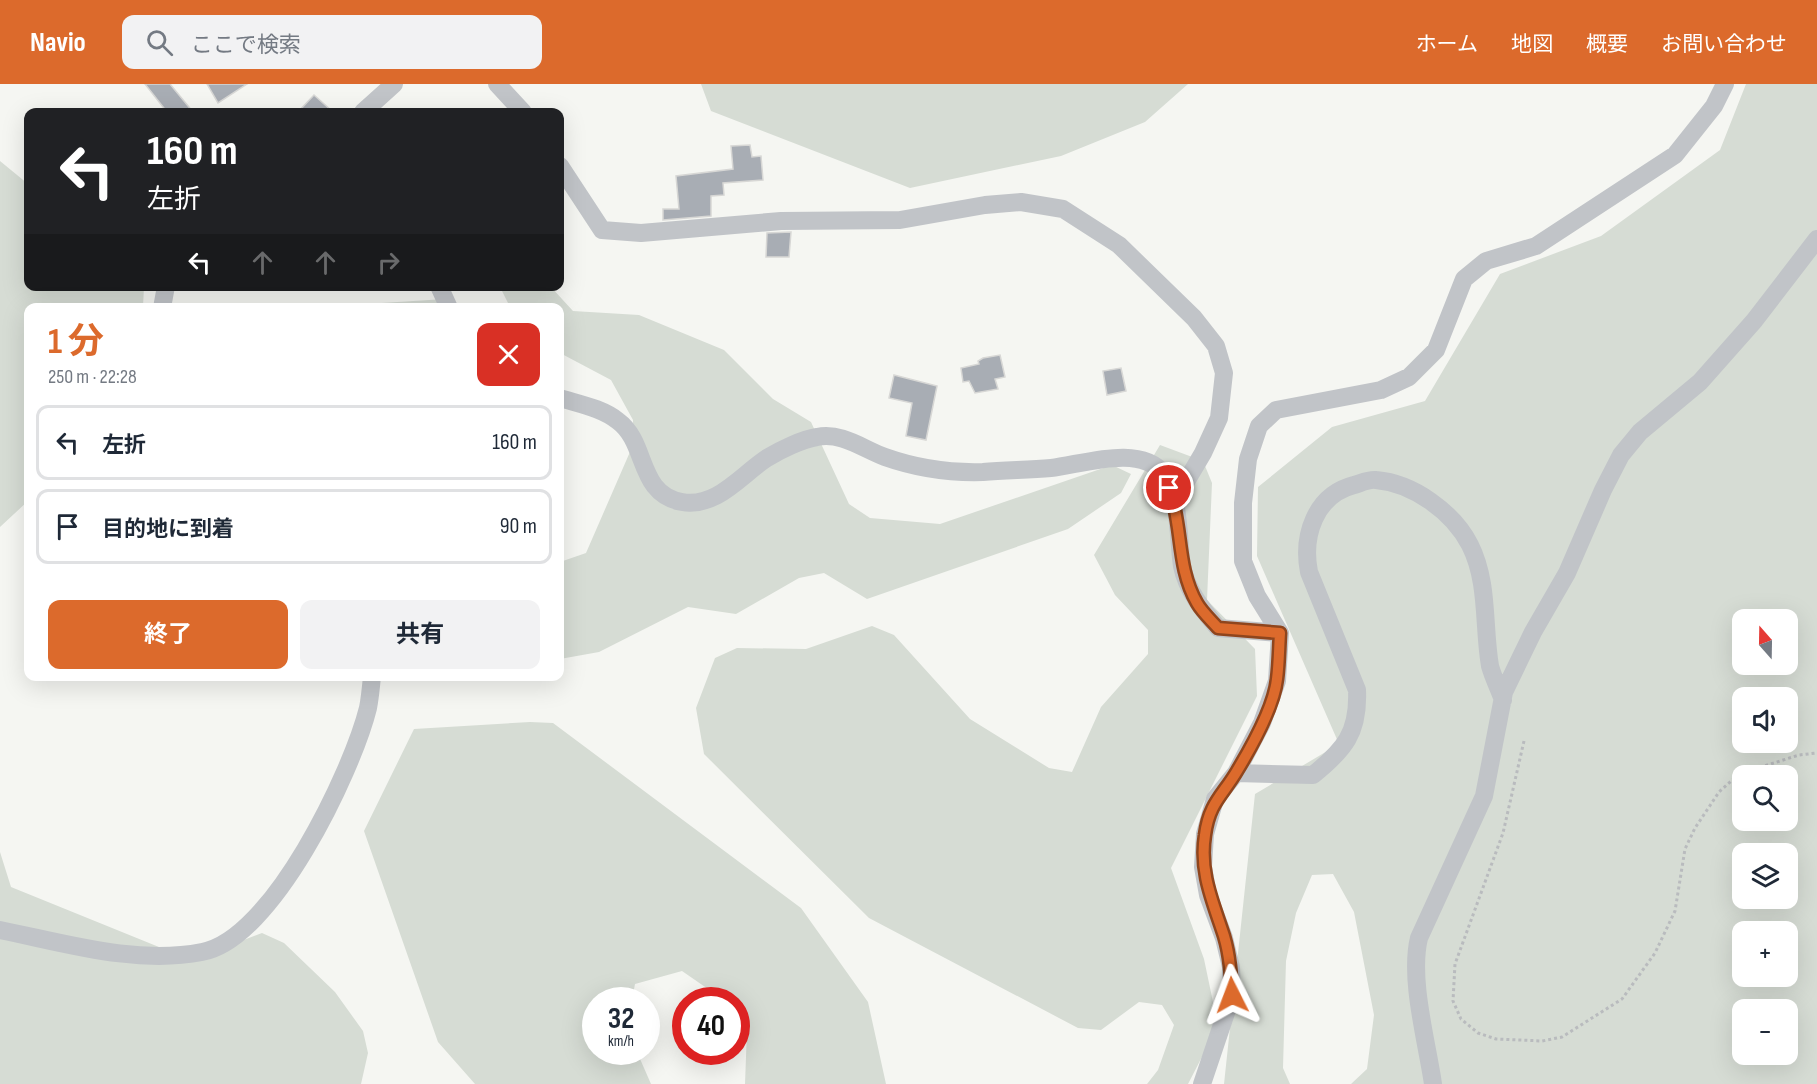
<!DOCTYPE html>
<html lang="ja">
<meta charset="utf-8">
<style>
:root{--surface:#fff;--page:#f2f2f3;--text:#1f2937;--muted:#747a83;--line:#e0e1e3;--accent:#dc6a2c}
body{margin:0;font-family:"Sofia Sans Condensed","Noto Sans JP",sans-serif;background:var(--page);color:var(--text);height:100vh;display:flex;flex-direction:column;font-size:22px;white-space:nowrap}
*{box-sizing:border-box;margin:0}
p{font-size:20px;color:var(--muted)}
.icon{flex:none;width:33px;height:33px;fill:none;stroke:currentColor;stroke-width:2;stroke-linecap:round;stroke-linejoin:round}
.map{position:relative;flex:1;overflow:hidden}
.side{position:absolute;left:24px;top:219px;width:540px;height:378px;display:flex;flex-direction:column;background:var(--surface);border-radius:12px;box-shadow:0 6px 24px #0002}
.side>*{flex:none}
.top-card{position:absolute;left:24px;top:24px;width:540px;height:183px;border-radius:12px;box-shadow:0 6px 24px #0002;background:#202124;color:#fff;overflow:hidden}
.needle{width:39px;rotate:340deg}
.fabs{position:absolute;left:1732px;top:525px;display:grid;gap:12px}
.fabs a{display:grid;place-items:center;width:66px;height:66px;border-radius:12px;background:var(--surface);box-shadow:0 6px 24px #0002;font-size:30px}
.speed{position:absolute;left:582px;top:903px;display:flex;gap:12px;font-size:30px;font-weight:700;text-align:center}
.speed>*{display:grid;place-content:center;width:78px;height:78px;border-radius:50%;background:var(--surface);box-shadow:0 6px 24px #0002;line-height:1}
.speed small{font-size:15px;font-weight:400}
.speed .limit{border:9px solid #d22;background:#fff;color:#111}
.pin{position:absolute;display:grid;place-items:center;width:51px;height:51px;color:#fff;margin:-26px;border:3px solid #fff;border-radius:50%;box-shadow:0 2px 6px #0007}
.me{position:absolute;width:66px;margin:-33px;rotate:357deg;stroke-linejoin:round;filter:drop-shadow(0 0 4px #0008)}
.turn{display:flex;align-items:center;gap:21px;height:126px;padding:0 24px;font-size:27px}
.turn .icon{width:78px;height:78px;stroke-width:2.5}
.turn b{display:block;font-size:42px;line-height:51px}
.lanes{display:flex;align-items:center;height:57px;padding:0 24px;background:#0003;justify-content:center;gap:30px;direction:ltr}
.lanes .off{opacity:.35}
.round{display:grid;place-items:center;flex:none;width:63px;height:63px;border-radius:12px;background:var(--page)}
.headline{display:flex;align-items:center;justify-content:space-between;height:102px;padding:0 24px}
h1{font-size:36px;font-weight:700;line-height:45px;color:var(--accent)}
.primary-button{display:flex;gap:12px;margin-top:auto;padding:12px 24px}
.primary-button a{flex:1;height:69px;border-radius:12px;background:var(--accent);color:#fff;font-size:24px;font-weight:700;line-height:69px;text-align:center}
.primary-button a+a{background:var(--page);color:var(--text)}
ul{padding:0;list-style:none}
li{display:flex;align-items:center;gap:18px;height:75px;margin:0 12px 9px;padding:0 12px;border:3px solid var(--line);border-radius:12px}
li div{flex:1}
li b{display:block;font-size:22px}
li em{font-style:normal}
header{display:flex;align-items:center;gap:36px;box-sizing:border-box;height:84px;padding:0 30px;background:var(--accent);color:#fff}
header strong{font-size:28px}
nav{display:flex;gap:33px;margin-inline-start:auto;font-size:21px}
.search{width:420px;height:54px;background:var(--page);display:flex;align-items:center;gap:15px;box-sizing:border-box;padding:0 21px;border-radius:12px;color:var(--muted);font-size:22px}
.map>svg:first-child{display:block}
</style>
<header>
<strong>Navio</strong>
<div class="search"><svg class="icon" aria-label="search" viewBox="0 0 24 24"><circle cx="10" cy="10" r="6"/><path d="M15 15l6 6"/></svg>ここで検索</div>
<nav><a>ホーム</a><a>地図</a><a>概要</a><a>お問い合わせ</a></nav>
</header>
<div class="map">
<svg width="1817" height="1000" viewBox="0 0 1817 1000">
<rect width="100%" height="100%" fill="#f5f6f2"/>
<path fill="#d6dcd4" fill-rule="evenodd" d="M 701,0 L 1188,0 L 1145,38 L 1061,72 L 910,104 L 711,27 Z
M 1746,0 L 1817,0 L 1817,1000 L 1351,1000 L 1367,985 L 1374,931 L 1354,828 L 1333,790 L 1312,791 L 1296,829 L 1286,877 L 1283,984 L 1290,1000 L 1224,1000 L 1255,710 L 1339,660 L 1257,472 L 1258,403 L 1332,343 L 1425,317 L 1500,190 L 1601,152 L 1720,66 ZM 1743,536 L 1788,536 L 1788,580 L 1743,580 ZM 1743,614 L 1788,614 L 1788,658 L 1743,658 ZM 1743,692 L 1788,692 L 1788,736 L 1743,736 ZM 1743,770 L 1788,770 L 1788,814 L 1743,814 ZM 1743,848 L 1788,848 L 1788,892 L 1743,892 ZM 1743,926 L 1788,926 L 1788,970 L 1743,970 Z
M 0,77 L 28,100 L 28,202 L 144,203 L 143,223 L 28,224 L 28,417 L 0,443 Z
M 500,203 L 551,203 L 573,227 L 639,231 L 724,266 L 773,315 L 811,338 L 849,420 L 870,434 L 940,440 L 1112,381 L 1131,390 L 1121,409 L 1068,445 L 867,515 L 824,489 L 799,494 L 736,530 L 688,523 L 599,568 L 560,575 L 560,478 L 586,469 L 633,361 L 633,336 L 611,296 L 560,269 L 560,224 L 510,223 Z
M 445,215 L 452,223 L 318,223 Z
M 1160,361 L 1203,377 L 1212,399 L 1207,516 L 1255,565 L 1257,612 L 1171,784 L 1204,875 L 1218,942 L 1188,1000 L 1147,1000 L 1158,986 L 1174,941 L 1162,921 L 1139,918 L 1101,946 L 1078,944 L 869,834 L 704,670 L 696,624 L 715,574 L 737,564 L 806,565 L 872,542 L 894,551 L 970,635 L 1049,684 L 1072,688 L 1101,623 L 1148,570 L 1148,546 L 1115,511 L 1094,471 Z
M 530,638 L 553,639 L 801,824 L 868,918 L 886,1000 L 745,1000 L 747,946 L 737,930 L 736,916 L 724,916 L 682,887 L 635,900 L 632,916 L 596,916 L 596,968 L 637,968 L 651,1000 L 475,1000 L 438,958 L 364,747 L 414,645 Z
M 0,768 L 11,803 L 191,876 L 262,849 L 284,859 L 335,908 L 363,947 L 368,969 L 361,1000 L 0,1000 Z"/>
<path fill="#a8adb4" stroke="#d7d7d5" stroke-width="1.5" d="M 145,0 L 170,0 L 193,28 L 167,28 Z
M 207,0 L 247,0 L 218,19 Z
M 314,11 L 333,28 L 298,28 Z
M 750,61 L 752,73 L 761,72 L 763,96 L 723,99 L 724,111 L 711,112 L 711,132 L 663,136 L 663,125 L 679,125 L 676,92 L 733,85 L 731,62 Z
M 791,148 L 789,173 L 766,173 L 767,149 Z
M 1000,271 L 1005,293 L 995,295 L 998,305 L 975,309 L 969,297 L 963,298 L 961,284 L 979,280 L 978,277 L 983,274 Z
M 1121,284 L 1126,307 L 1107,311 L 1103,287 Z
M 894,291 L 937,302 L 926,356 L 906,352 L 912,319 L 889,314 Z"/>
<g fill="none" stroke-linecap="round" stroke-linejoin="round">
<path stroke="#b9bbbe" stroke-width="3" stroke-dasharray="3 3" stroke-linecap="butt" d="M 1524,657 L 1503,749 L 1455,880 L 1453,917 L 1461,935 L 1478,949 L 1496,955 L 1542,957 L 1562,953 L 1622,915 L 1655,869 L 1675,827 L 1685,765 L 1695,744 L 1719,708 L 1739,690 L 1799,671 L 1817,669"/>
<path stroke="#c1c4c8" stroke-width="18" d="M 497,0 L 523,28
M 363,28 L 394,0
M 560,82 L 602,146 L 641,149 L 781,137 L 900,136 L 985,121 L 1021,118 L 1063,125 L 1119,161 L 1194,234 L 1216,262 L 1224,289 L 1219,334 L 1203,369 L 1174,418
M 439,202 L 449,224
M 162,224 L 166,202
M 560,314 C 579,320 602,324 618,337 C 648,359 637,410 682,418 C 717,424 741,391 767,374 C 780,366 803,355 817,353 C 842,348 863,365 885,373 C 916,384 950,389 983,388 C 1006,386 1028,386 1051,384 C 1081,381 1140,359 1164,390 C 1180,411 1178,457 1182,482 C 1187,507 1203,526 1218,544 L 1280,549
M 1236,689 L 1313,691 C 1344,666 1359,649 1357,606 L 1309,488 C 1302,452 1315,411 1354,401 C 1361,399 1369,395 1376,396 C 1413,399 1453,428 1470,461 C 1489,499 1483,541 1490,582 C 1493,593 1499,605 1503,616
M 0,846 C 65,859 136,881 202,868 C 272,856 352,688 368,624 C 370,614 371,603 372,592
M 1202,1000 L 1232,911 L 1231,883 L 1224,854 L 1208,811 L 1203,783 L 1205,750 L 1215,715 L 1236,689 L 1262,639 L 1277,597 L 1280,549 L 1257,512 L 1243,477 L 1243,419 L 1248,375 L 1259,342 L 1276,326 L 1381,306 L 1409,293 L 1436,266 L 1464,195 L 1486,177 L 1536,162 L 1675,71 L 1714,22 L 1725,0
M 1433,1000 C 1427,958 1409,895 1419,854 L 1484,712 L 1504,608 L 1533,548 L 1567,489 L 1603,406 L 1621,371 L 1640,348 L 1700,298 L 1754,237 L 1817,155"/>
</g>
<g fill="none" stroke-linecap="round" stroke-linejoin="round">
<g stroke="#8f451d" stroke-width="15">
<path id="route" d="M 1169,404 C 1183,441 1176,483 1197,519 C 1202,528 1211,536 1218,544 L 1280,549 C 1279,564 1279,580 1277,595 C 1274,623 1252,662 1237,687 C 1223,711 1209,719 1205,751 C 1199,788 1213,818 1224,852 C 1230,872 1231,891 1232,911"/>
</g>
<use href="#route" stroke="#dc6a2c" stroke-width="10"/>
</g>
</svg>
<div class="fabs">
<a><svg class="needle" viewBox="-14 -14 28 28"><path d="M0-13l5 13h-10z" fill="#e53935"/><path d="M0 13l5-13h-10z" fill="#747a83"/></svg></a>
<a><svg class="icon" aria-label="sound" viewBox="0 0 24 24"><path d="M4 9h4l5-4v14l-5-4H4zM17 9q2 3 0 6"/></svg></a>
<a><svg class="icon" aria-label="search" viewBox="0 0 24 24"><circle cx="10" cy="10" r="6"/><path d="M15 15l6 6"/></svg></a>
<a><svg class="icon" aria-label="layers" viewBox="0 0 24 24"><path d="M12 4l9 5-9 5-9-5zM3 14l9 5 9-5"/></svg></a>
<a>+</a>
<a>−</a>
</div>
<div class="speed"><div>32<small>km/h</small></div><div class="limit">40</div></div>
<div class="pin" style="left:1169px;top:404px;background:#d93025"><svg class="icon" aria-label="arrive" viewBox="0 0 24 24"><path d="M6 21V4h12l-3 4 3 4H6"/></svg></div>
<svg class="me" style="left:1232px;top:911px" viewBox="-20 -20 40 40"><path d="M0-17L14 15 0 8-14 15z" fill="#dc6a2c" stroke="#fff" stroke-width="4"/></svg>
<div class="top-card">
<div class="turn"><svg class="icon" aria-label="left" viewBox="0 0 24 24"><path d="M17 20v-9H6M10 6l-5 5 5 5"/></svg><div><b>160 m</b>左折</div></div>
<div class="lanes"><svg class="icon" aria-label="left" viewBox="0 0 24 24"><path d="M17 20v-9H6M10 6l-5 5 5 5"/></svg><svg class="icon off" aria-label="ahead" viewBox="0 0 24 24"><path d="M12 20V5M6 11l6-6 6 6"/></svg><svg class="icon off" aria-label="ahead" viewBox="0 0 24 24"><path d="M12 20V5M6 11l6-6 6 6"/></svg><svg class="icon off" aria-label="right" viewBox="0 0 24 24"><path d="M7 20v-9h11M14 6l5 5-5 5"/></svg></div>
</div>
<section class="side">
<div class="headline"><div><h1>1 分</h1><p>250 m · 22:28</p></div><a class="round" style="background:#d93025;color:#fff"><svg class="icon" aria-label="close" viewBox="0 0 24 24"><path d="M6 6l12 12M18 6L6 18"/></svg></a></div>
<ul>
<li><svg class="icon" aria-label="left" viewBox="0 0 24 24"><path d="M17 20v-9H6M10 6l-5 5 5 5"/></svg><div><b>左折</b></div><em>160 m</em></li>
<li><svg class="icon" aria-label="arrive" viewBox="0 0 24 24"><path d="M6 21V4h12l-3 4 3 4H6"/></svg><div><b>目的地に到着</b></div><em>90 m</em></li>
</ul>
<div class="primary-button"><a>終了</a><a>共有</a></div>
</section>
</div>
